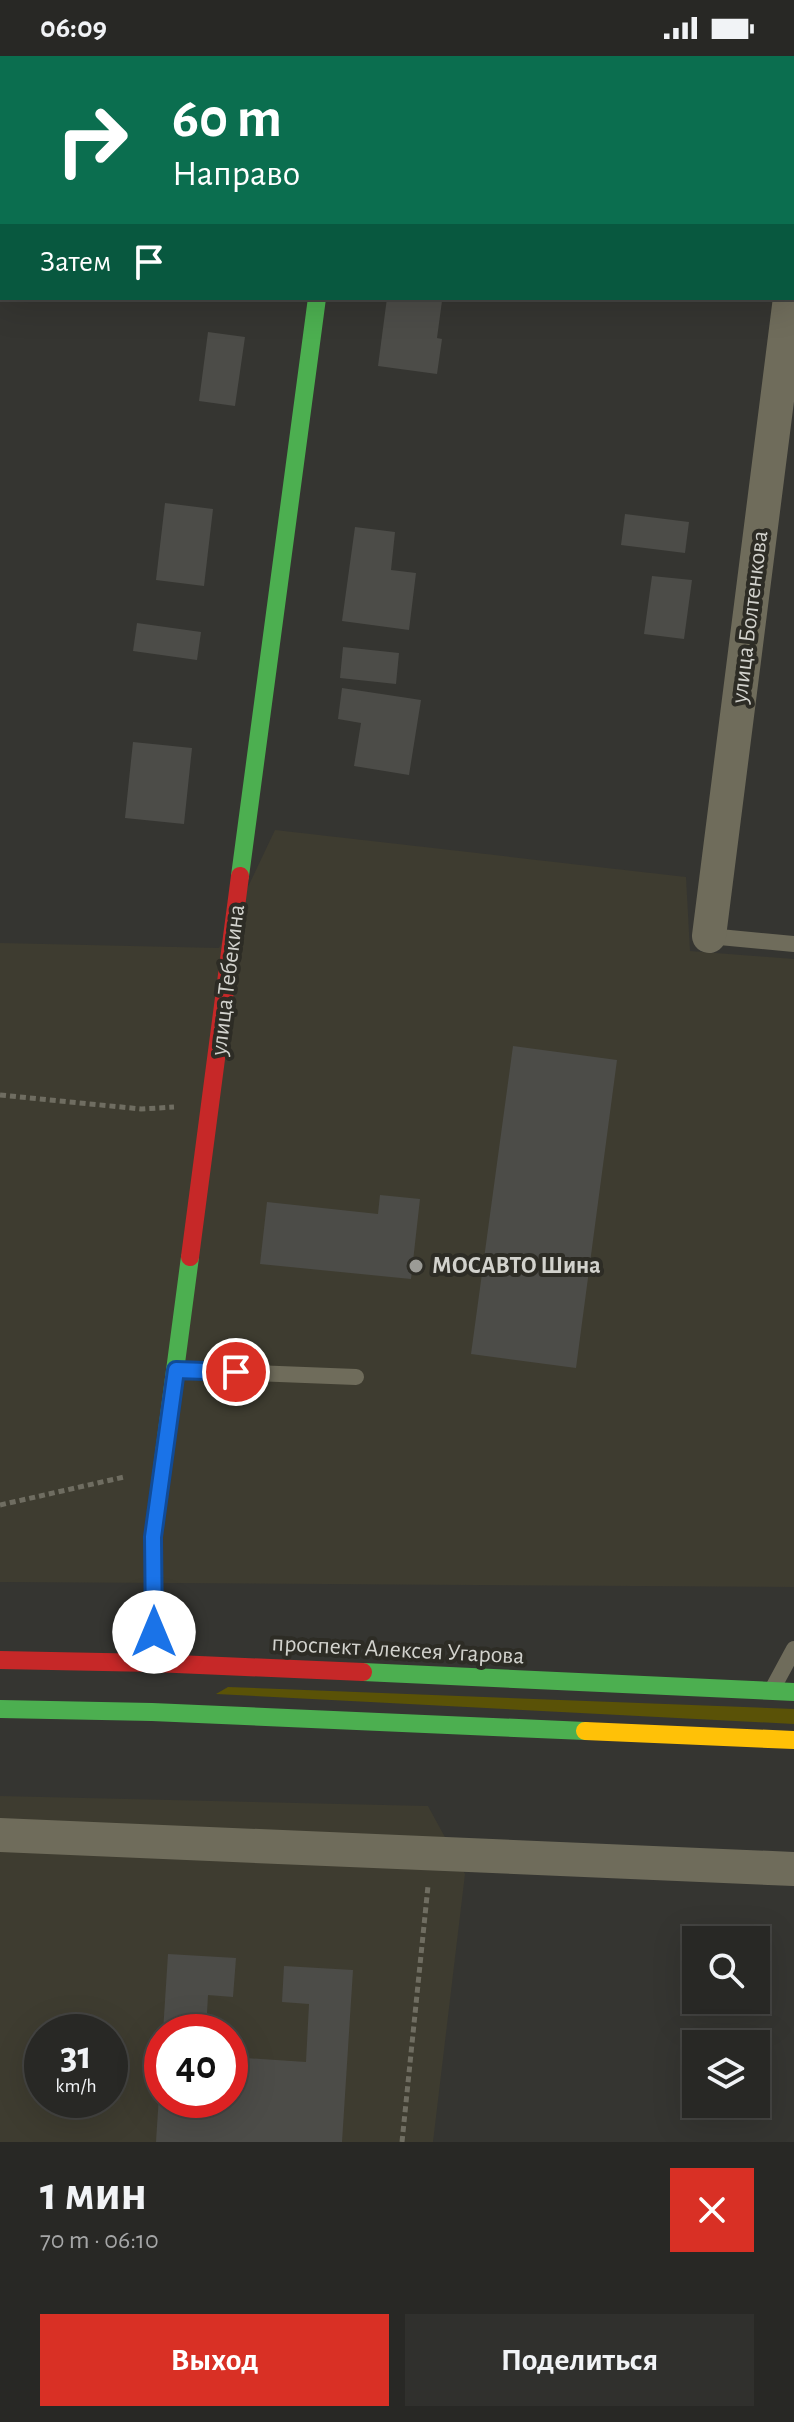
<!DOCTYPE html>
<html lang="ru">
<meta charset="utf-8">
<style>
:root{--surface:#282825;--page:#30302d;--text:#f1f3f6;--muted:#a5a6a7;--line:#444442;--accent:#d93025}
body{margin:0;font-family:"Alegreya Sans",sans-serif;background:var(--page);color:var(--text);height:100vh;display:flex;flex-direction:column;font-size:30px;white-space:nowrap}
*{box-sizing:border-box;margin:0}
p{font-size:26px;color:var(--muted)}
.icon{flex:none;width:44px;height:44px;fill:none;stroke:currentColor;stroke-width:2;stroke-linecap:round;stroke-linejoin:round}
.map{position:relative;height:2086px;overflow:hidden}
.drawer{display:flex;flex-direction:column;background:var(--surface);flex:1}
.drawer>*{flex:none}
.hud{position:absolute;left:0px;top:0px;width:794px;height:244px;box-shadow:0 8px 32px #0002,0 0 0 2px var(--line);background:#0b6e4f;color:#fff;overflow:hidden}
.tools{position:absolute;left:682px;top:1870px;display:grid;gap:16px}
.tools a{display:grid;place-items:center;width:88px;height:88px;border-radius:0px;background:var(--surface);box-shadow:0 8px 32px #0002,0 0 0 2px var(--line);font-size:40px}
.speed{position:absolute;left:24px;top:1958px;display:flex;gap:16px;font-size:40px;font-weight:700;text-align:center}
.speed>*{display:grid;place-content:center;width:104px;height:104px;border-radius:50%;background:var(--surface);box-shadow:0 8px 32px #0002,0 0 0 2px var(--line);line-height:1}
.speed small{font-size:20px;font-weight:400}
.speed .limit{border:12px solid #d22;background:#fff;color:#111}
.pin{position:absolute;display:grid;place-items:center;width:68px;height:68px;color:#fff;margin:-34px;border:4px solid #fff;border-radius:50%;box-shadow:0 2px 8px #0007}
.me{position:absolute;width:88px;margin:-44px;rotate:0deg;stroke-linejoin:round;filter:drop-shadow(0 0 6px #0008)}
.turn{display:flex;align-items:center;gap:28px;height:168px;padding:0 40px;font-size:36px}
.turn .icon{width:104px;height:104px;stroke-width:2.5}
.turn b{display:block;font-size:56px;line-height:68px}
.then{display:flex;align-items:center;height:76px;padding:0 40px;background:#0003;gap:16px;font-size:30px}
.round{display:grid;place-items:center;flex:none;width:84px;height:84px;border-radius:0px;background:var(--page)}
.overview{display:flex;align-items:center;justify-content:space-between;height:136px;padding:0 40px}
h1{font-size:48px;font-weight:700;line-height:60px}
.action{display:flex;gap:16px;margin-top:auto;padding:16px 40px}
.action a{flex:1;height:92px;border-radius:0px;background:var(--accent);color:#fff;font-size:32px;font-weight:700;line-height:92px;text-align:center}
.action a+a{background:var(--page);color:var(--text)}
.status{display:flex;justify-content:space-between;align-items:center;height:56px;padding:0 40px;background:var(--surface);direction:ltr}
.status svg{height:22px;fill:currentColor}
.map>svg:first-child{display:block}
</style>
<div class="status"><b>06:09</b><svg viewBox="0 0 49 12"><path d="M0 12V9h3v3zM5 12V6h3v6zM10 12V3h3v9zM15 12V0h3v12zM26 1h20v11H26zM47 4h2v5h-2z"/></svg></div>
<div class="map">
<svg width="794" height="2086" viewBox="0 0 794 2086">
<rect width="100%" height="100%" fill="#353531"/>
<path fill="#3e3c30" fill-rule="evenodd" d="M 275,774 L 686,821 L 690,895 L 794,903 L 794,1531 L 0,1526 L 0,887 L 219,892 Z
M 0,1740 L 428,1750 L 465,1818 L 433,2086 L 0,2086 ZM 42,1976 L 110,1976 L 110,2044 L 42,2044 ZM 162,1976 L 230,1976 L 230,2044 L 162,2044 Z"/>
<path fill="#5a5207" d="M 228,1631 L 794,1653 L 794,1668 L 216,1638 Z"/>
<path fill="#4c4c48" d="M 387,242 L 417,242 L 442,245 L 437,282 L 442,283 L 437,318 L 378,310 Z
M 208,276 L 245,281 L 235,350 L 199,345 Z
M 165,447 L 213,453 L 204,530 L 156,524 Z
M 625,458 L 689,466 L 685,497 L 621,489 Z
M 355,471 L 395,476 L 391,514 L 416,517 L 409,574 L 342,565 Z
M 652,520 L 692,524 L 684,583 L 644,578 Z
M 137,567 L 201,576 L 197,604 L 133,595 Z
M 343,591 L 399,597 L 396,628 L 340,622 Z
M 342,632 L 421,644 L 409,719 L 354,710 L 361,667 L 338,663 Z
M 133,686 L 192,692 L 184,768 L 125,762 Z
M 513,990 L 617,1004 L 576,1312 L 471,1298 Z
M 380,1139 L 420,1143 L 411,1223 L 260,1208 L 267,1146 L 378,1158 Z
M 168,1898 L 236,1902 L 233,1941 L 208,1939 L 206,1976 L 163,1976 Z
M 284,1910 L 353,1914 L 342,2086 L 156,2086 L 160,2024 L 162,2024 L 162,2044 L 230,2044 L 230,2001 L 306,2006 L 309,1948 L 282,1946 Z"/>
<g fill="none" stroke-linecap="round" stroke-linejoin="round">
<path stroke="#6f6d61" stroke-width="5" stroke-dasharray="6 4" stroke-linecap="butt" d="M 0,1039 L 141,1053 L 174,1051
M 0,1449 L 124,1421
M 402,2086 L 428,1830"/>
<path stroke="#6f6c5b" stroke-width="16" d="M 709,880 L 794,888
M 178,1314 L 356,1321
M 774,1630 L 794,1593"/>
<path stroke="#6f6c5b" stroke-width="34" d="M 348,2 L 348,0
M 792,226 L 794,210
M 709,880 L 790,242
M 0,1779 L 794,1813"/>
<path stroke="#4caf50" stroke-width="18" d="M 240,820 L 317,242
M 154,1607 L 153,1481 L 190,1201
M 363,1616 L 794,1636
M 0,1653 L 152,1656 L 585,1675"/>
<path stroke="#ffc107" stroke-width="18" d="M 585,1675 L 794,1684"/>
<path stroke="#c62828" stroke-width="18" d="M 190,1201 L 240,820
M 0,1604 L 154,1607 L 363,1616"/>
</g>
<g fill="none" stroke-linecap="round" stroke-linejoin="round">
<g stroke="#114b97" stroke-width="20">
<path id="route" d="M 154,1576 L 153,1481 L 176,1314 L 236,1316"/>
</g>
<use href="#route" stroke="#1a73e8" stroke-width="14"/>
</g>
<circle fill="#9b9b96" stroke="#2d2c25" stroke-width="3" cx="416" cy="1210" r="8"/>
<g text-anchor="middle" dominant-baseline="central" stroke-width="8" stroke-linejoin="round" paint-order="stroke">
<g font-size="24" fill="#d2d2cd" stroke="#2d2c25">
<text transform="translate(750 561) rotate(-83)">улица Болтенкова</text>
<text transform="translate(228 924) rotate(-83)">улица Тебекина</text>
<text transform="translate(398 1594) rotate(3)">проспект Алексея Угарова</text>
</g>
<g font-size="24" font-weight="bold" fill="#d2d2cd" stroke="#2d2c25" text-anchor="start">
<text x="432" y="1210">МОСАВТО Шина</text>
</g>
</g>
</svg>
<div class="tools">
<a><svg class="icon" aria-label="search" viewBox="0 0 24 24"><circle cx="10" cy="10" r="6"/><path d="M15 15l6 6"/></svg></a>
<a><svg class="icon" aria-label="layers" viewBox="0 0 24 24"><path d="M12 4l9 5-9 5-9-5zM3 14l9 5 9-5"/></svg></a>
</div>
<div class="speed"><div>31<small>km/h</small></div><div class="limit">40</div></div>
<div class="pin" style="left:236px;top:1316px;background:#d93025"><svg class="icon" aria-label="arrive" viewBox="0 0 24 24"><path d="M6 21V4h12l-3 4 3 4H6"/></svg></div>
<svg class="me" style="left:154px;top:1576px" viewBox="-20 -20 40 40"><circle r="19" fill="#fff"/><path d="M0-13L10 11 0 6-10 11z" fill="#1a73e8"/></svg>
<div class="hud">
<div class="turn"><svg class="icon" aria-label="right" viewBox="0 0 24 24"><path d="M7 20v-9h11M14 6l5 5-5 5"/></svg><div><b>60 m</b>Направо</div></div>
<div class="then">Затем<svg class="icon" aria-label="arrive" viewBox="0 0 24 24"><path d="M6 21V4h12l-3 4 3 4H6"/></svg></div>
</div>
</div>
<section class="drawer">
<div class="overview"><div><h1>1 мин</h1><p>70 m · 06:10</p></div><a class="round" style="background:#d93025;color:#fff"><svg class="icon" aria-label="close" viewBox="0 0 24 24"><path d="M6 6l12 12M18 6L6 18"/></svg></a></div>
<div class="action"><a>Выход</a><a>Поделиться</a></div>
</section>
